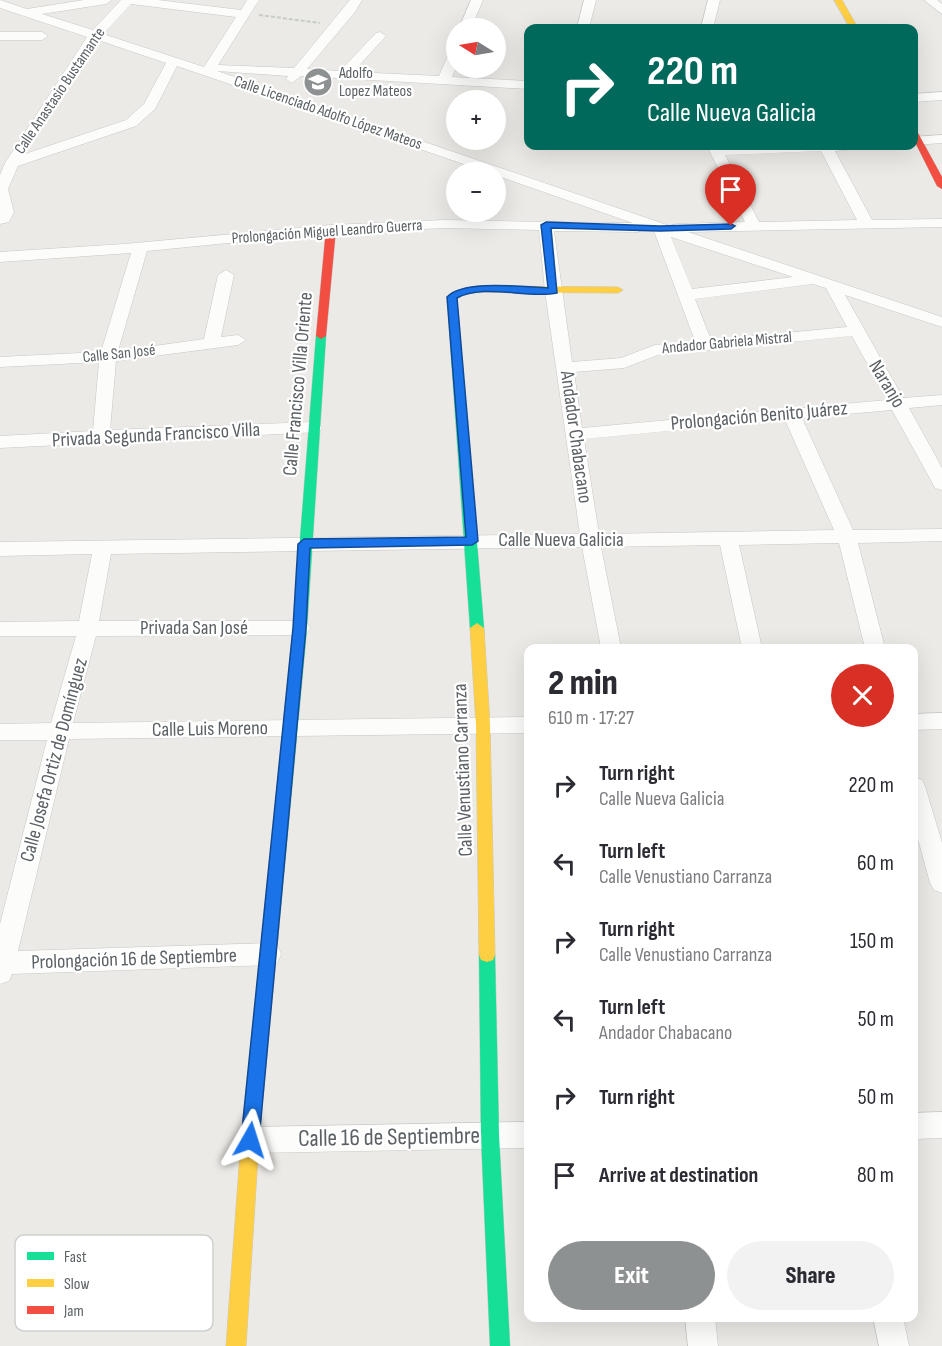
<!DOCTYPE html>
<meta charset="utf-8">
<style>
:root{--surface:#fff;--page:#f2f2f3;--text:#2b2b33;--muted:#7c7c81;--accent:#8e9192}
body{margin:0;font-family:"Sofia Sans Condensed",sans-serif;background:var(--page);color:var(--text);height:100vh;display:flex;flex-direction:column;font-size:22px;white-space:nowrap}
*{box-sizing:border-box;margin:0}
p{font-size:20px;color:var(--muted)}
.icon{flex:none;width:33px;height:33px;fill:none;stroke:currentColor;stroke-width:2;stroke-linecap:round;stroke-linejoin:round}
.map{position:relative;flex:1;overflow:hidden}
.panel{position:absolute;left:524px;top:644px;width:394px;height:678px;display:flex;flex-direction:column;background:var(--surface);border-radius:12px;box-shadow:0 6px 24px #0002}
.panel>*{flex:none}
.banner{position:absolute;left:524px;top:24px;width:394px;height:126px;border-radius:12px;box-shadow:0 6px 24px #0002;background:#00695c;color:#fff;overflow:hidden}
.needle{width:39px;rotate:281deg}
.fabs{position:absolute;left:446px;top:18px;display:grid;gap:12px}
.fabs a{display:grid;place-items:center;width:60px;height:60px;border-radius:50%;background:var(--surface);box-shadow:0 6px 24px #0002;font-size:30px}
.pin{position:absolute;display:grid;place-items:center;width:51px;height:51px;color:#fff;margin:-62px -26px;border-radius:50% 50% 50% 0;rotate:-45deg;box-shadow:0 0 6px #0007}
.pin .icon{rotate:45deg}
.me{position:absolute;width:66px;margin:-33px;rotate:6deg;stroke-linejoin:round;filter:drop-shadow(0 0 4px #0008)}
.turn{display:flex;align-items:center;gap:21px;height:126px;padding:0 24px;font-size:27px}
.turn .icon{width:78px;height:78px;stroke-width:2.5}
.turn b{display:block;font-size:42px;line-height:51px}
.round{display:grid;place-items:center;flex:none;width:63px;height:63px;border-radius:32px;background:var(--page)}
.head{display:flex;align-items:center;justify-content:space-between;height:102px;padding:0 24px}
h1{font-size:36px;font-weight:800;line-height:45px}
.action{display:flex;gap:12px;margin-top:auto;padding:12px 24px}
.action a{flex:1;height:69px;border-radius:36px;background:var(--accent);color:#fff;font-size:24px;font-weight:800;line-height:69px;text-align:center}
.action a+a{background:var(--page);color:var(--text)}
ul{padding:0;list-style:none}
li{display:flex;align-items:center;gap:18px;height:78px;padding:0 24px}
li div{flex:1}
li b{display:block;font-size:22px}
li em{font-style:normal}
.map>svg:first-child{display:block}
</style>
<div class="map">
<svg width="942" height="1346" viewBox="0 0 942 1346">
<rect width="100%" height="100%" fill="#eceae6"/>
<g fill="none" stroke-linecap="round" stroke-linejoin="round">
<g stroke="#c7c7c7" stroke-width="1">
<path id="street" d="M 0,0 L 27,9 L 84,0 L 112,0 L 106,4 L 42,14 L 93,30 L 121,0 L 158,0 L 241,10 L 247,0 L 259,0 L 218,65 L 294,68 L 350,0 L 362,0 L 355,12 L 307,69 L 340,71 L 376,33 L 380,32 L 386,36 L 353,72 L 439,76 L 450,51 L 456,47 L 456,67 L 452,77 L 528,81 L 528,89 L 301,76 L 292,83 L 286,79 L 288,76 L 217,71 L 670,226 L 676,224 L 745,222 L 707,146 L 856,146 L 854,149 L 835,151 L 872,220 L 942,219 L 942,227 L 688,232 L 942,317 L 942,327 L 845,295 L 903,398 L 942,395 L 942,405 L 909,408 L 942,468 L 942,490 L 935,488 L 933,484 L 892,410 L 802,418 L 853,530 L 942,529 L 942,541 L 858,543 L 885,648 L 865,648 L 839,543 L 739,545 L 762,648 L 742,648 L 720,545 L 601,547 L 621,648 L 601,648 L 582,547 L 111,554 L 99,621 L 300,621 L 307,623 L 310,628 L 307,633 L 300,635 L 96,636 L 73,723 L 528,717 L 528,733 L 69,739 L 18,951 L 269,943 L 278,946 L 281,954 L 278,962 L 269,965 L 12,974 L 9,981 L 0,984 L 0,924 L 47,740 L 0,740 L 0,724 L 51,723 L 76,636 L 0,636 L 0,622 L 79,621 L 92,554 L 0,556 L 0,542 L 580,534 L 545,291 L 539,230 L 445,228 L 331,233 L 147,251 L 118,351 L 204,339 L 218,275 L 226,270 L 234,275 L 221,337 L 238,335 L 246,340 L 238,345 L 116,361 L 110,430 L 313,422 L 319,424 L 322,428 L 319,432 L 0,448 L 0,436 L 93,431 L 99,362 L 0,367 L 0,357 L 101,352 L 131,253 L 0,262 L 0,252 L 124,244 L 331,225 L 445,220 L 540,222 L 546,220 L 552,222 L 633,223 L 495,175 L 495,172 L 487,172 L 177,66 L 155,109 L 136,126 L 18,166 L 8,189 L 14,212 L 9,222 L 0,224 L 0,175 L 5,163 L 87,37 L 0,8 ZM 131,4 L 236,17 L 204,67 L 103,34 ZM 98,40 L 166,63 L 144,104 L 126,120 L 25,154 ZM 821,151 L 857,220 L 759,222 L 725,155 ZM 645,228 L 654,231 L 695,341 L 655,345 L 621,358 L 572,362 L 554,231 L 638,232 ZM 671,237 L 793,277 L 692,289 ZM 813,284 L 826,288 L 847,327 L 711,340 L 695,299 ZM 852,336 L 887,400 L 582,428 L 574,372 L 624,368 L 658,355 ZM 785,420 L 834,530 L 599,534 L 584,439 Z
M 471,0 L 483,0 L 471,28 L 459,28 Z
M 584,0 L 596,0 L 589,28 L 577,28 Z
M 708,0 L 720,0 L 713,28 L 701,28 Z
M 924,0 L 937,0 L 942,4 L 942,14 Z
M 0,32 L 42,32 L 48,36 L 42,40 L 0,40 Z
M 942,92 L 942,100 L 914,102 L 914,94 Z
M 942,135 L 942,143 L 914,145 L 914,137 Z
M 942,713 L 942,729 L 914,730 L 914,714 Z
M 914,777 L 922,780 L 925,786 L 942,843 L 942,893 L 934,890 L 930,883 L 914,824 Z
M 942,1112 L 942,1138 L 914,1139 L 914,1113 Z
M 528,1122 L 528,1148 L 250,1153 L 240,1149 L 236,1140 L 240,1131 L 250,1127 Z
M 685,1317 L 715,1317 L 718,1346 L 688,1346 Z
M 873,1317 L 903,1317 L 909,1346 L 879,1346 Z"/>
</g>
<g stroke="#c8c8c8" stroke-width="1">
<path id="fast" d="M 460,290 L 465,293 L 457,298 L 484,628 L 477,633 L 470,628 L 447,297 Z
M 321,333 L 326,336 L 307,628 L 280,916 L 278,921 L 272,923 L 266,921 L 264,916 L 293,628 L 316,336 Z
M 487,948 L 493,950 L 495,955 L 499,1135 L 510,1346 L 490,1346 L 481,1135 L 479,955 L 481,950 Z"/>
</g>
<g stroke="#c8c8c8" stroke-width="1">
<path id="slow" d="M 834,0 L 842,0 L 858,28 L 850,28 Z
M 476,286 L 618,287 L 623,290 L 618,293 L 476,292 L 460,296 L 455,293 Z
M 477,623 L 484,628 L 490,725 L 495,955 L 493,960 L 487,962 L 481,960 L 479,955 L 476,725 L 470,628 Z
M 272,909 L 278,911 L 280,916 L 259,1140 L 246,1346 L 226,1346 L 241,1140 L 264,916 L 266,911 Z"/>
</g>
<g stroke="#c8c8c8" stroke-width="1">
<path id="jam" d="M 914,130 L 918,133 L 942,177 L 942,189 L 937,186 L 914,140 Z
M 331,226 L 336,229 L 326,336 L 321,339 L 316,336 L 326,229 Z"/>
</g>
<path stroke="#c7ccc9" stroke-width="2" stroke-dasharray="4 2" stroke-linecap="butt" d="M 259,15 L 320,23"/>
<use href="#street" fill="#fcfcfb" fill-rule="evenodd"/>
<use href="#fast" fill="#16e098" fill-rule="evenodd"/>
<use href="#slow" fill="#ffcf43" fill-rule="evenodd"/>
<use href="#jam" fill="#f24e42" fill-rule="evenodd"/>
</g>
<path fill="#1a73e8" stroke="#114b97" stroke-width="1.5" d="M 546,222 L 660,226 L 731,224 L 735,226 L 731,229 L 660,231 L 551,228 L 557,293 C 527,299 483,283 457,298 L 478,541 L 472,545 L 310,548 L 306,628 L 259,1140 L 256,1146 L 250,1148 L 243,1146 L 241,1140 L 293,628 L 298,544 L 304,539 L 466,537 L 447,297 C 463,279 524,287 548,288 L 541,225 Z"/>
<defs>
<g id="school-disc" transform="scale(1.5)"><circle r="9.5" fill="#8e9192" stroke="#fff"/><path d="M0-5L7-2L0 1L-7-2ZM-4 1L0 2.5L4 1V4Q0 6-4 4Z" fill="#fff"/></g>
</defs>
<g fill-rule="evenodd">
<use href="#school-disc" x="318" y="82"/>
</g>
<g text-anchor="middle" dominant-baseline="central" stroke-width="4.5" stroke-linejoin="round" paint-order="stroke">
<g font-size="16" fill="#5b6164" stroke="#fff" text-anchor="start">
<text x="339" y="73">Adolfo<tspan x="339" dy="18">Lopez Mateos</tspan></text>
</g>
<g font-size="16" fill="#5b6164" stroke="#fff">
<text transform="translate(60 91) rotate(-56)">Calle Anastasio Bustamante</text>
<text transform="translate(328 113) rotate(19)">Calle Licenciado Adolfo López Mateos</text>
<text transform="translate(327 232) rotate(-4)">Prolongación Miguel Leandro Guerra</text>
<text transform="translate(727 343) rotate(-5)">Andador Gabriela Mistral</text>
<text transform="translate(119 354) rotate(-6)">Calle San José</text>
</g>
<g font-size="20" fill="#5b6164" stroke="#fff">
<text transform="translate(298 384) rotate(-85)">Calle Francisco Villa Oriente</text>
<text transform="translate(887 384) rotate(59)">Naranjo</text>
<text transform="translate(759 416) rotate(-5)">Prolongación Benito Juárez</text>
<text transform="translate(156 435) rotate(-3)">Privada Segunda Francisco Villa</text>
<text transform="translate(576 437) rotate(82)">Andador Chabacano</text>
<text x="561" y="540">Calle Nueva Galicia</text>
<text x="194" y="628">Privada San José</text>
<text transform="translate(210 729) rotate(-1)">Calle Luis Moreno</text>
<text transform="translate(54 760) rotate(-75)">Calle Josefa Ortiz de Domínguez</text>
<text transform="translate(463 770) rotate(-92)">Calle Venustiano Carranza</text>
<text transform="translate(134 959) rotate(-2)">Prolongación 16 de Septiembre</text>
</g>
<g font-size="24" fill="#5b6164" stroke="#fff">
<text transform="translate(389 1137) rotate(-1)">Calle 16 de Septiembre</text>
</g>
</g>
<rect x="15" y="1235" width="198" height="96" rx="9" fill="#fff" stroke="#ced0d0" stroke-width="1.5"/>
<rect x="27" y="1252" width="27" height="8" fill="#16e098"/>
<rect x="27" y="1279" width="27" height="8" fill="#ffcf43"/>
<rect x="27" y="1306" width="27" height="8" fill="#f24e42"/>
<g font-size="16" fill="#5b6164">
<text x="64" y="1262">Fast</text>
<text x="64" y="1289">Slow</text>
<text x="64" y="1316">Jam</text>
</g>
</svg>
<div class="fabs">
<a><svg class="needle" viewBox="-14 -14 28 28"><path d="M0-13l5 13h-10z" fill="#e53935"/><path d="M0 13l5-13h-10z" fill="#7c7c81"/></svg></a>
<a>+</a>
<a>−</a>
</div>
<div class="pin" style="left:731px;top:226px;background:#d93025"><svg class="icon" aria-label="arrive" viewBox="0 0 24 24"><path d="M6 21V4h12l-3 4 3 4H6"/></svg></div>
<svg class="me" style="left:250px;top:1140px" viewBox="-20 -20 40 40"><path d="M0-17L14 15 0 8-14 15z" fill="#1a73e8" stroke="#fff" stroke-width="4"/></svg>
<div class="banner">
<div class="turn"><svg class="icon" aria-label="right" viewBox="0 0 24 24"><path d="M7 20v-9h11M14 6l5 5-5 5"/></svg><div><b>220 m</b>Calle Nueva Galicia</div></div>
</div>
<section class="panel">
<div class="head"><div><h1>2 min</h1><p>610 m · 17:27</p></div><a class="round" style="background:#d93025;color:#fff"><svg class="icon" aria-label="close" viewBox="0 0 24 24"><path d="M6 6l12 12M18 6L6 18"/></svg></a></div>
<ul>
<li><svg class="icon" aria-label="right" viewBox="0 0 24 24"><path d="M7 20v-9h11M14 6l5 5-5 5"/></svg><div><b>Turn right</b><p>Calle Nueva Galicia</p></div><em>220 m</em></li>
<li><svg class="icon" aria-label="left" viewBox="0 0 24 24"><path d="M17 20v-9H6M10 6l-5 5 5 5"/></svg><div><b>Turn left</b><p>Calle Venustiano Carranza</p></div><em>60 m</em></li>
<li><svg class="icon" aria-label="right" viewBox="0 0 24 24"><path d="M7 20v-9h11M14 6l5 5-5 5"/></svg><div><b>Turn right</b><p>Calle Venustiano Carranza</p></div><em>150 m</em></li>
<li><svg class="icon" aria-label="left" viewBox="0 0 24 24"><path d="M17 20v-9H6M10 6l-5 5 5 5"/></svg><div><b>Turn left</b><p>Andador Chabacano</p></div><em>50 m</em></li>
<li><svg class="icon" aria-label="right" viewBox="0 0 24 24"><path d="M7 20v-9h11M14 6l5 5-5 5"/></svg><div><b>Turn right</b></div><em>50 m</em></li>
<li><svg class="icon" aria-label="arrive" viewBox="0 0 24 24"><path d="M6 21V4h12l-3 4 3 4H6"/></svg><div><b>Arrive at destination</b></div><em>80 m</em></li>
</ul>
<div class="action"><a>Exit</a><a>Share</a></div>
</section>
</div>
